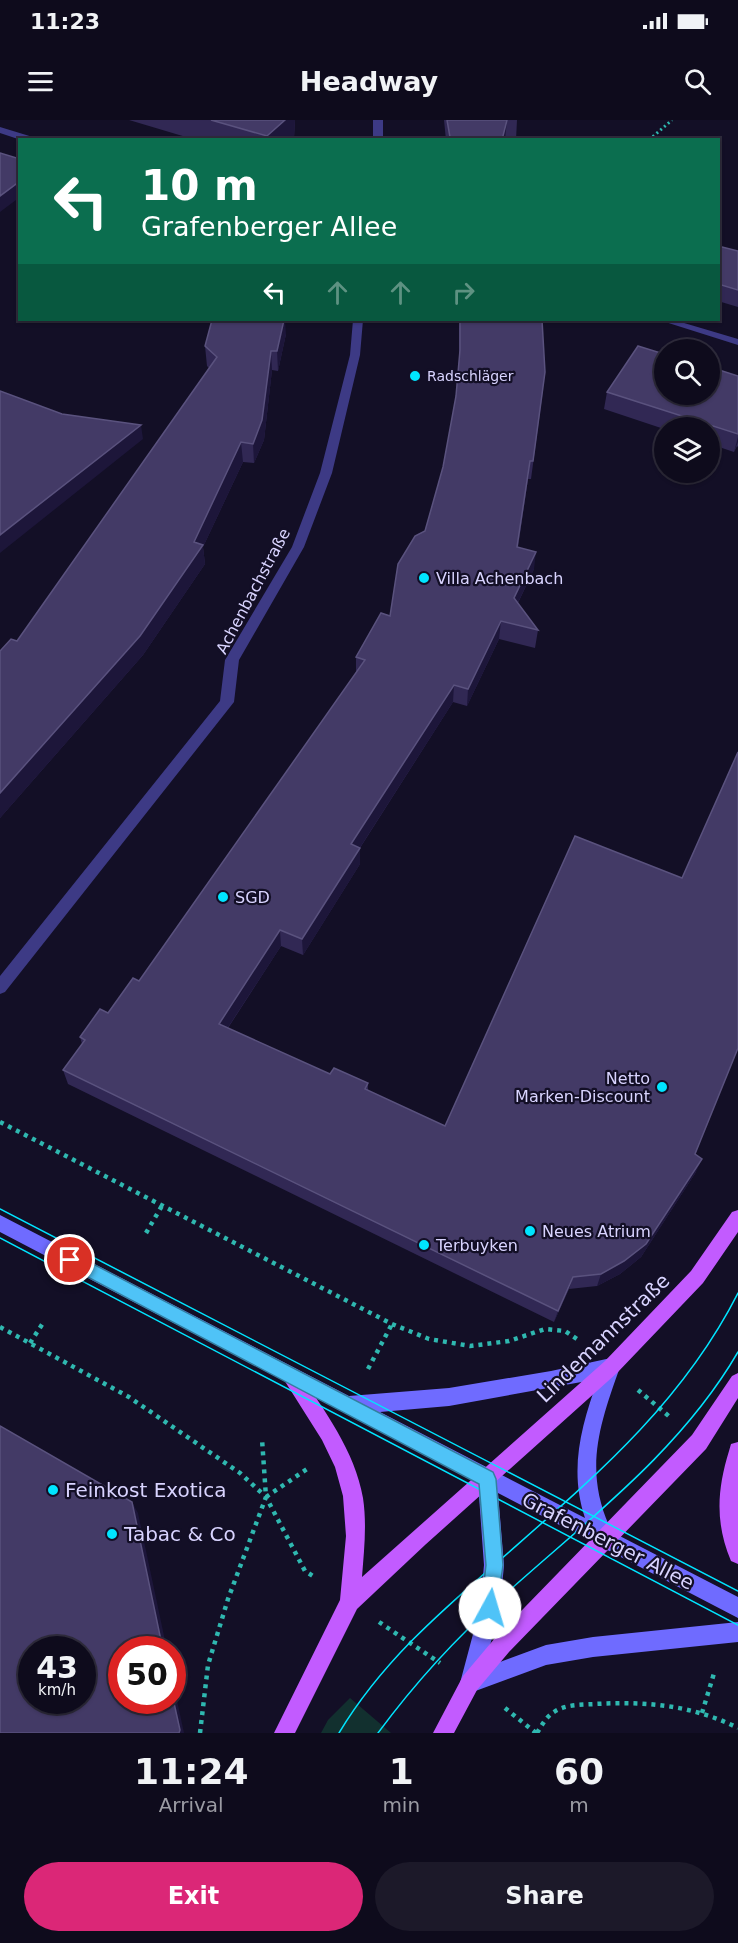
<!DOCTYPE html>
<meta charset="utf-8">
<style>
:root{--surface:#0e0b1c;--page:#1c1929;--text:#f1f3f6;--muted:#9b9ba3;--line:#2e2b3b;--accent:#db2777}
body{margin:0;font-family:"DejaVu Sans",sans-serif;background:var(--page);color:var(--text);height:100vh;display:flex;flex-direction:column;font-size:22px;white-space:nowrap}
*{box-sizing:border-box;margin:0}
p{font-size:20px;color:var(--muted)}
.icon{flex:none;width:33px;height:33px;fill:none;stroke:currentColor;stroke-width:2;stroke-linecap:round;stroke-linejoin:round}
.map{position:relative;height:1613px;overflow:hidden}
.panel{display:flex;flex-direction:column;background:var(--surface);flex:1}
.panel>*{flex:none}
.guide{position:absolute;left:18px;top:18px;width:702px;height:183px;border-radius:0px;box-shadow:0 2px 4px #0004,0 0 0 2px var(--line);background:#0b6e4f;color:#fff;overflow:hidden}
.tools{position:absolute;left:654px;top:219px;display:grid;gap:12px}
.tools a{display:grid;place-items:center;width:66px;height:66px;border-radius:50%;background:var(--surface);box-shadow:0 2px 4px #0004,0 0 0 2px var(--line);font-size:30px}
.speed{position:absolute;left:18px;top:1516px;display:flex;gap:12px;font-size:30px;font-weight:700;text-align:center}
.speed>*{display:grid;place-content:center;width:78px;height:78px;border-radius:50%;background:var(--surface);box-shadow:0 2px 4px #0004,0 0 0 2px var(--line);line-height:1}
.speed small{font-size:15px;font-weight:400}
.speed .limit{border:9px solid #d22;background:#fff;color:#111}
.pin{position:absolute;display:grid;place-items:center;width:51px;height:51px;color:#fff;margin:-26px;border:3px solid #fff;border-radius:50%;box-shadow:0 2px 6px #0007}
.me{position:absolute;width:66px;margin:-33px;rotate:6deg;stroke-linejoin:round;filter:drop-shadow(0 0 4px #0008)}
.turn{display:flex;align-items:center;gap:21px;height:126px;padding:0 24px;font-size:27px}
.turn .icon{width:78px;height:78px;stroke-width:2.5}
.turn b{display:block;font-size:42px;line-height:51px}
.lanes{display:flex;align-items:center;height:57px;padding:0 24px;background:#0003;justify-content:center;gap:30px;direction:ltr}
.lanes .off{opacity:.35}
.eta{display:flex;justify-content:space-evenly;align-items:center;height:102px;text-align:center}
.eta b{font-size:36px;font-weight:800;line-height:42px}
.action{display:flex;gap:12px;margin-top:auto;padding:12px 24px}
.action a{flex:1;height:69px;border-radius:36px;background:var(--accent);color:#fff;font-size:24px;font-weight:800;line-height:69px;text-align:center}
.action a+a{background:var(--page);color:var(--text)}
.status{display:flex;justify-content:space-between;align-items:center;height:42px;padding:0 30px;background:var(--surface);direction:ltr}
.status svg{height:16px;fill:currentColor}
header{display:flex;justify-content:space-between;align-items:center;height:78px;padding:0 24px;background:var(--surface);font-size:27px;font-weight:800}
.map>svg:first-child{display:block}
</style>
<div class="status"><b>11:23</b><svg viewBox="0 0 49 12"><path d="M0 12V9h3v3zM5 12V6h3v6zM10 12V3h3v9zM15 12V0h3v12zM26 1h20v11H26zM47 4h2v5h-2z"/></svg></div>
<header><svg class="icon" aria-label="menu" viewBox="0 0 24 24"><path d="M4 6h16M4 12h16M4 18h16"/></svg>Headway<svg class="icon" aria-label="search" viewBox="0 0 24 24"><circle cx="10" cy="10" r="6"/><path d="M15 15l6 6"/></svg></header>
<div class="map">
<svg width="738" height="1613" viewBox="0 0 738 1613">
<rect width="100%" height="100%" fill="#130f26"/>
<path fill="#12302f" d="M 350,1578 L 391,1613 L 321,1613 L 328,1600 Z"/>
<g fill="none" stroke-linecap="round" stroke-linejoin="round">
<path stroke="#2fb8b0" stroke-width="3" stroke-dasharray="2 3" stroke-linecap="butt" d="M 649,20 L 672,0"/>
<path stroke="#2fb8b0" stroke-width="4.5" stroke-dasharray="4 5" stroke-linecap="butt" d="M 0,1002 L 392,1204 L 429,1219 L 470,1226 L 509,1221 L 545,1209 L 565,1211 L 577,1219
M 146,1113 L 163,1084
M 0,1207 L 129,1277 L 240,1353 L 266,1377 L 305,1451 L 316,1458
M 30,1223 L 43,1203
M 368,1249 L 392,1204
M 638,1270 L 671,1298
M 266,1377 L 307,1349
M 379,1502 L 440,1543
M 505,1588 L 536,1613
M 702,1593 L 715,1550
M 200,1613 L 208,1545 L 228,1479 L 266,1377 L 262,1319
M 537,1613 C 542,1605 546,1597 554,1592 C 566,1584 581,1585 595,1584 C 646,1581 692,1585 738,1608"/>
<path fill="#3d3a85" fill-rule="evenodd" d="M 373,0 L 383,0 L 383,20 L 373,20 Z
M 0,7 L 36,18 L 37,20 L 21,20 L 0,13 Z
M 353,200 L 363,200 L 360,235 L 332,353 L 304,427 L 239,540 L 234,582 L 5,872 L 0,874 L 0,856 L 220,581 L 225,540 L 292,427 L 320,353 L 350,235 Z
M 659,200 L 674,200 L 738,219 L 738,225 Z"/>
<path fill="#6f6bff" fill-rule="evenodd" d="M 0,1095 L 349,1276 L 449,1268 L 551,1251 L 611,1238 L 617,1241 L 620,1247 C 599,1306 583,1352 612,1412 L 738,1477 L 738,1498 L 498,1373 L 504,1445 L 500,1488 L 484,1548 L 546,1525 L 593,1517 L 738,1502 L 738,1522 L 593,1537 L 546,1545 L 470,1573 L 463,1570 L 460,1563 L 480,1488 L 484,1445 L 478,1362 L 0,1112 ZM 598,1259 C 581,1306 569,1350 585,1398 L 380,1292 L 449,1286 Z"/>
<path fill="#c25bff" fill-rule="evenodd" d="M 738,1090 L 738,1112 L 703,1163 L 617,1253 L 425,1425 L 357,1489 L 295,1613 L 274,1613 L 340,1480 L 346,1416 L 343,1376 L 335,1347 L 322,1320 L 286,1263 L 283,1257 L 286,1251 L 292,1248 L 298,1251 C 324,1290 355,1331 363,1378 C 367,1405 364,1431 362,1457 L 605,1241 L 691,1151 L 732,1092 Z
M 738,1253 L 738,1278 L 706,1329 L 509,1532 L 477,1570 L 454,1613 L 433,1613 L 463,1556 L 495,1518 L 692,1315 L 732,1256 Z
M 738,1322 L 738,1444 L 731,1441 C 715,1403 717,1370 729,1331 L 731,1324 Z"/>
<path stroke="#00e5ff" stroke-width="1.5" d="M 0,1089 L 738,1471
M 0,1118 L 738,1505
M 339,1613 C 381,1543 439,1493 500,1440 C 593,1358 681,1285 738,1173
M 378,1613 C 415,1563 455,1519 501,1478 C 585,1402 680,1332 738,1232"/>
</g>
<path fill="#312854" d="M 129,0 L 295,0 L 294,18 L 292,20 L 196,20 Z
M 444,0 L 517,0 L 516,20 L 506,19 L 505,20 L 446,20 Z
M 718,126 L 738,131 L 738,187 L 718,181 Z
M 459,200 L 542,200 L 543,270 L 531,359 L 528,359 L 518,427 L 534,449 L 518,483 L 538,510 L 535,528 L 499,519 L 467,586 L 453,582 L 360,728 L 360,744 L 303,835 L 281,826 L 228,908 L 330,954 L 368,963 L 368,971 L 445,1006 L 695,1034 L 696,1052 L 641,1137 L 620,1154 L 597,1166 L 569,1169 L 554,1202 L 68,964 L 63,950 L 82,924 L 80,917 L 108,893 L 139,861 L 356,553 L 356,537 L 390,496 L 425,411 L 443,347 L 456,276 L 459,240 Z
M 286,214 L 278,251 L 272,250 L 264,320 L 254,343 L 243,342 L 203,427 L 205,444 L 143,535 L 0,698 L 0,531 L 17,521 L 209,248 L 207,246 L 205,226 Z
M 738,256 L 738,327 L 737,326 L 734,332 L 710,324 L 710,308 L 664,308 L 664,309 L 604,289 L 607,272 Z"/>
<path fill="#1d163a" d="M 285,0 L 295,0 L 294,18 L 292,20 L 267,20 L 267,16 Z
M 507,0 L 505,20 L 502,20 Z
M 20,61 L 20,77 L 0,92 L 0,76 Z
M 284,200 L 285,200 L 286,214 L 278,251 L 277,231 Z
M 271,231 L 272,250 L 264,320 L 254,343 L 253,324 Z
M 141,305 L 143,319 L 0,433 L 0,415 Z
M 738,317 L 738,322 L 734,332 Z
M 241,322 L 243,342 L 203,427 L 205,444 L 143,535 L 0,698 L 0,673 L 194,422 Z
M 530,341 L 528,359 L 515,444 L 517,427 Z
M 536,432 L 534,449 L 512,495 L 514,478 Z
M 501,501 L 499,519 L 467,586 L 468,569 Z
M 454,565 L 453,582 L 352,740 L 351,724 Z
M 360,728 L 360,744 L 303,835 L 302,819 Z
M 280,810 L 281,826 L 221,918 L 219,904 Z
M 702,1039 L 696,1052 L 641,1137 L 620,1154 L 597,1166 L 601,1154 Z
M 573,1157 L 569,1169 L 554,1202 L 558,1191 Z
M 132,1382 L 138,1393 L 167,1530 L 163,1530 Z
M 172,1557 L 184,1613 L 179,1613 L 172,1574 Z"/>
<path fill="#433a66" stroke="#5a527e" stroke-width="1.5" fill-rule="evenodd" d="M 211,0 L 285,0 L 267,16 Z
M 447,0 L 507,0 L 502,20 L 448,20 L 450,17 Z
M 0,33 L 20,39 L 20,61 L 0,76 Z
M 718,126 L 738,131 L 738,170 L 718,164 Z
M 212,200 L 284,200 L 277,231 L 271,231 L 262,300 L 253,324 L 241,322 L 194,422 L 203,425 L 140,516 L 0,673 L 0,531 L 11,519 L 17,521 L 217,237 L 205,226 Z
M 460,200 L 542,200 L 545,252 L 533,341 L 530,341 L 517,427 L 536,432 L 514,478 L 538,510 L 501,501 L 468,569 L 454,565 L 351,724 L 360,728 L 302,819 L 280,810 L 219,904 L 330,954 L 334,948 L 368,963 L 365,969 L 445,1006 L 575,716 L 682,758 L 738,632 L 738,928 L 695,1034 L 702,1039 L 646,1124 L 624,1141 L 601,1154 L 573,1157 L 558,1191 L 63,950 L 85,920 L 80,917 L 100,889 L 108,893 L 133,858 L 139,861 L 365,540 L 356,537 L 381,493 L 390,496 L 398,444 L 415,416 L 425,411 L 443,347 L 456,276 L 460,230 Z
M 638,226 L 664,234 L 664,274 L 710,274 L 710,247 L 738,256 L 738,314 L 607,272 Z
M 0,271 L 62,294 L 141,305 L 0,415 Z
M 0,1306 L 132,1382 L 163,1530 L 122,1530 L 122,1581 L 172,1581 L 172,1574 L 180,1610 L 179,1613 L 0,1613 ZM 32,1530 L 82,1530 L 82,1581 L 32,1581 Z"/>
<path fill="#4fc3f7" stroke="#337fa1" stroke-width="1.5" d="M 70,1132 L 493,1352 L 496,1359 L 503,1445 L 496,1495 L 490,1497 L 484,1495 L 481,1488 L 486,1445 L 479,1364 L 65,1145 L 62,1140 L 65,1135 Z"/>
<g fill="#00e5ff" stroke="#130f26" stroke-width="2">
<circle cx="415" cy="256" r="6"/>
<circle cx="424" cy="458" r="6"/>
<circle cx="223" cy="777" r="6"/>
<circle cx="662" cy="967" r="6"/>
<circle cx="530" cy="1111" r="6"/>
<circle cx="424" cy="1125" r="6"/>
<circle cx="53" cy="1370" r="6"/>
<circle cx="112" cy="1414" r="6"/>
</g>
<g text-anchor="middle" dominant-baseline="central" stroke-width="4.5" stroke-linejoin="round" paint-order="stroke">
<g font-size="14" fill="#d9d4ff" stroke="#130f26" text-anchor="start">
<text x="427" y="256">Radschläger</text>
</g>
<g font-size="16" fill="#d9d4ff" stroke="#130f26" text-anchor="start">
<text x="436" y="458">Villa Achenbach</text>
<text x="235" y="777">SGD</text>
<text x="650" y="958" text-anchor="end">Netto<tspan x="650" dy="18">Marken-Discount</tspan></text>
<text x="542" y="1111">Neues Atrium</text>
<text x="436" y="1125">Terbuyken</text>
</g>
<g font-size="16" fill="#d9d4ff" stroke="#130f26">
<text transform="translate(253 471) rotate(-62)">Achenbachstraße</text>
</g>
<g font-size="20" fill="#d9d4ff" stroke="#130f26">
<text transform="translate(603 1218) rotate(-44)">Lindemannstraße</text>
<text transform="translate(608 1421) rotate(27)">Grafenberger Allee</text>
</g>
<g font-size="20" fill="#d9d4ff" stroke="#130f26" text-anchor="start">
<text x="65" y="1370">Feinkost Exotica</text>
<text x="124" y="1414">Tabac &amp; Co</text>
</g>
</g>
</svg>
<div class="tools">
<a><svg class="icon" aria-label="search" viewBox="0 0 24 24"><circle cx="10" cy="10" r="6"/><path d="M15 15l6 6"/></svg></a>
<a><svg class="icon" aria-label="layers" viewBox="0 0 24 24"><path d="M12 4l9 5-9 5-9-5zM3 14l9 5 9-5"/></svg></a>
</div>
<div class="speed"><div>43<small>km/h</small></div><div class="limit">50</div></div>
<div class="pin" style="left:70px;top:1140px;background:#d93025"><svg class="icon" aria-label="arrive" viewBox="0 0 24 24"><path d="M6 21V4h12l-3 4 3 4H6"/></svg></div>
<svg class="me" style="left:490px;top:1488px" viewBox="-20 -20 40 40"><circle r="19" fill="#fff"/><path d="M0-13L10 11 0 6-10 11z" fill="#4fc3f7"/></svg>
<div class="guide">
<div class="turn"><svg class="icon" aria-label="left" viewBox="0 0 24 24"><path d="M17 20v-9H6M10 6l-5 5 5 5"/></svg><div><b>10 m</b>Grafenberger Allee</div></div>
<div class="lanes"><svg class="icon" aria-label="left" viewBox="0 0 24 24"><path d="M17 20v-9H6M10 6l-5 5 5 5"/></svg><svg class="icon off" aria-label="ahead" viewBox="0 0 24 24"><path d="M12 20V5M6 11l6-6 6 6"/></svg><svg class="icon off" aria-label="ahead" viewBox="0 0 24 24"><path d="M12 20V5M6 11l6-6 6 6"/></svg><svg class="icon off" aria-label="right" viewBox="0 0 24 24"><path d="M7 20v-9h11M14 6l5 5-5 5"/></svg></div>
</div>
</div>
<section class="panel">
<div class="eta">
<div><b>11:24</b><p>Arrival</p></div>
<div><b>1</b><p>min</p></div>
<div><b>60</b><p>m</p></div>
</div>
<div class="action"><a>Exit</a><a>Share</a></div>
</section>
